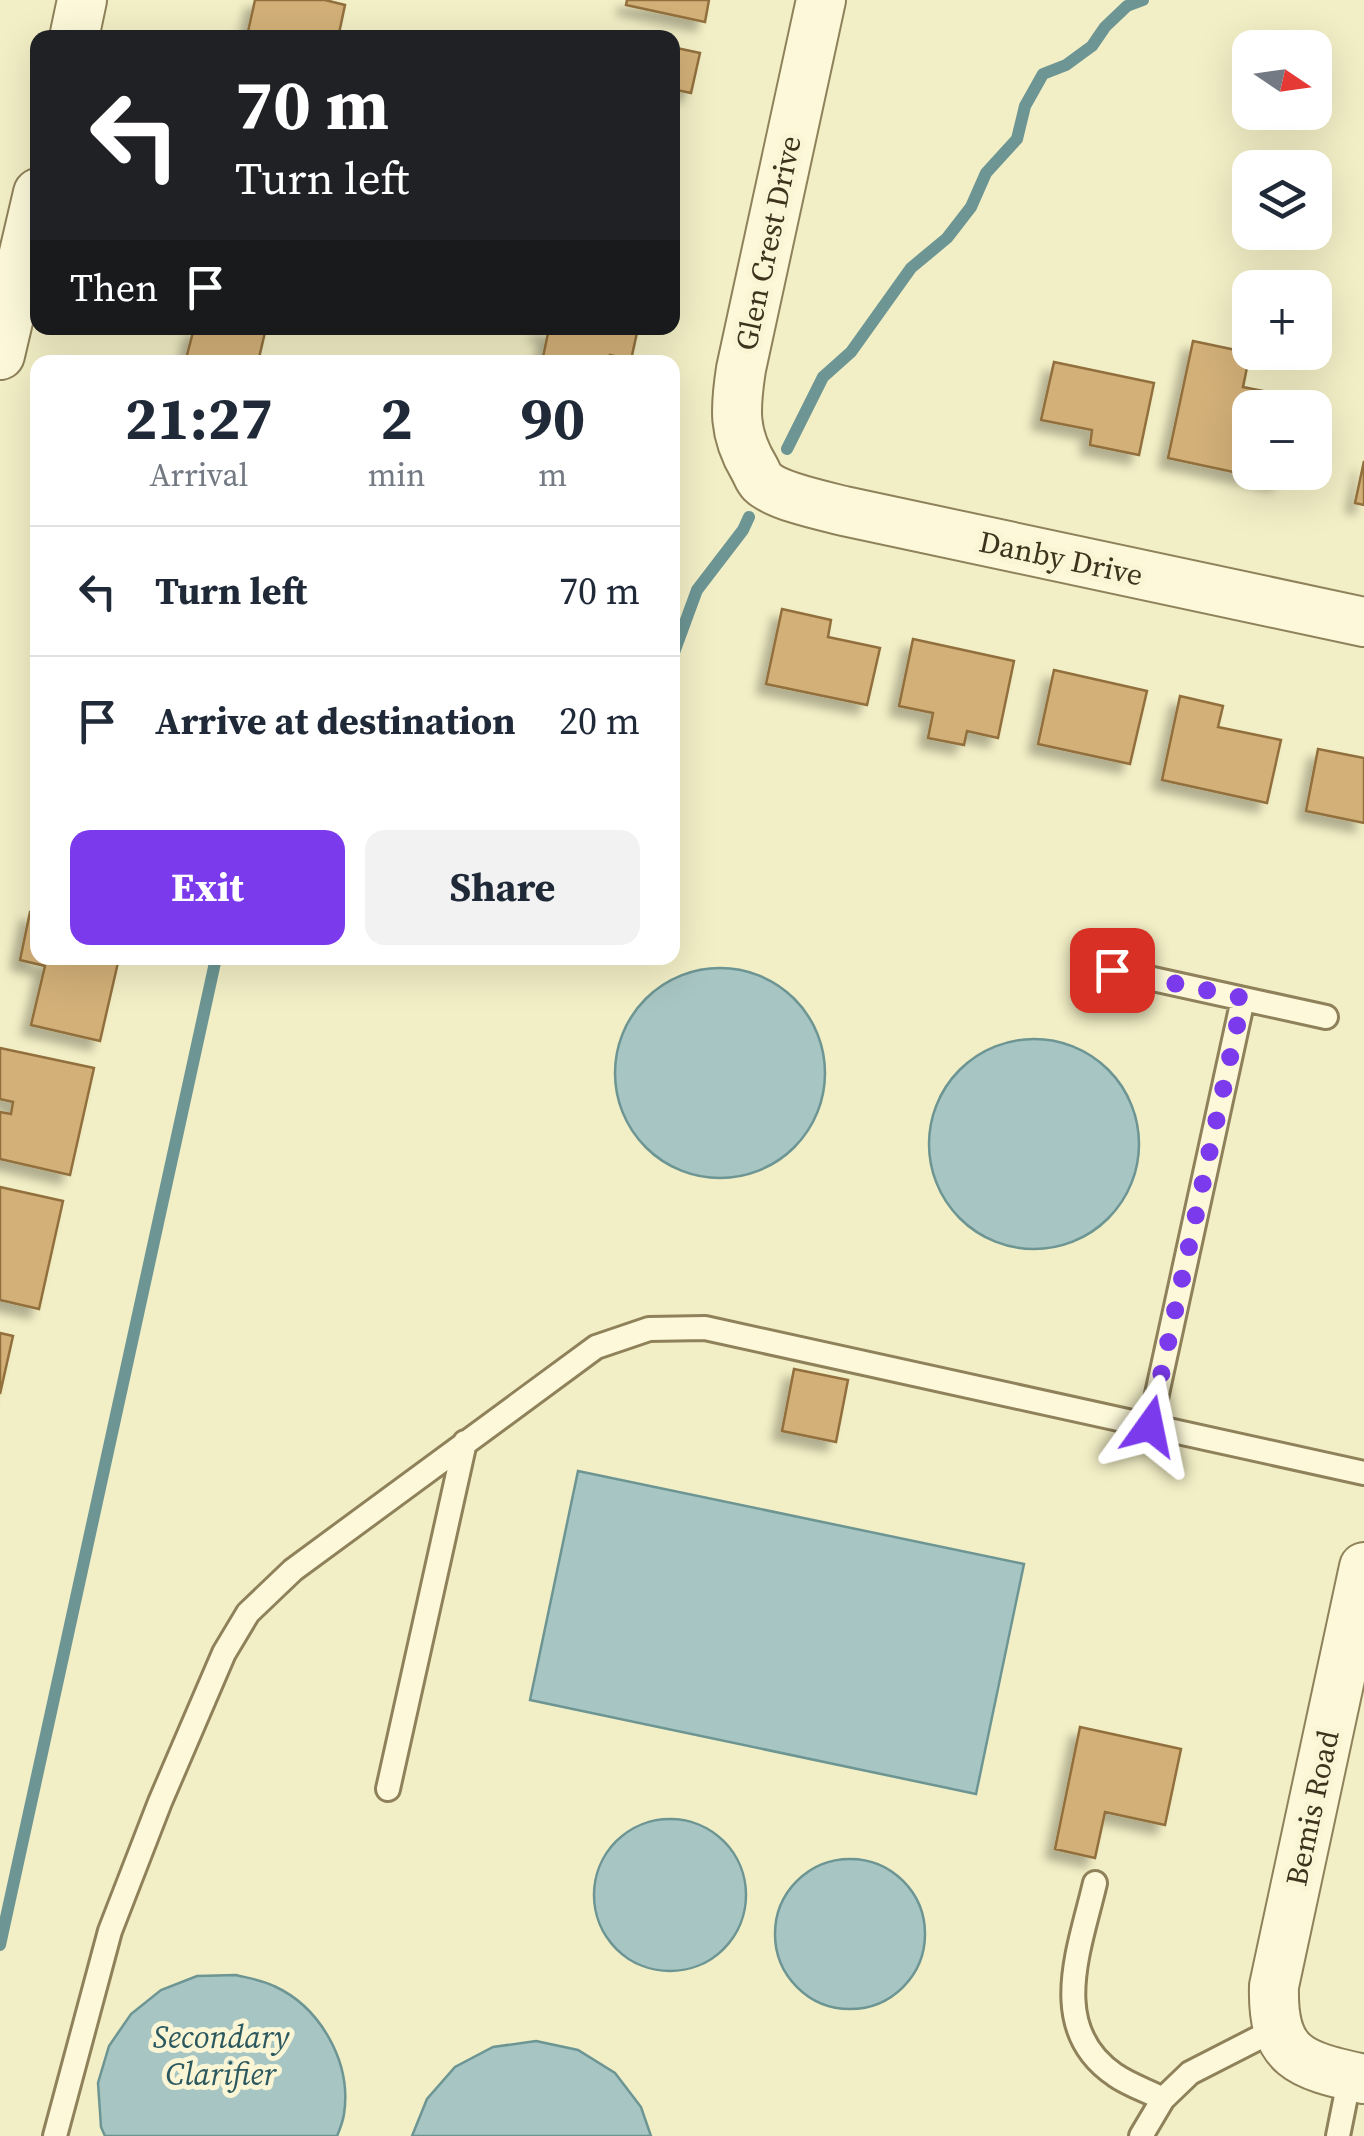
<!DOCTYPE html>
<meta charset="utf-8">
<style>
:root{--surface:#fff;--page:#f2f2f3;--text:#1f2937;--muted:#747a83;--line:#e0e1e3;--accent:#7c3aed}
body{margin:0;font-family:"Source Serif 4",serif;background:var(--page);color:var(--text);height:100vh;display:flex;flex-direction:column;font-size:38px;white-space:nowrap}
*{box-sizing:border-box;margin:0}
p{font-size:32px;color:var(--muted)}
.icon{flex:none;width:55px;height:55px;fill:none;stroke:currentColor;stroke-width:2;stroke-linecap:round;stroke-linejoin:round}
.map{position:relative;flex:1;overflow:hidden}
.sheet{position:absolute;left:30px;top:355px;width:650px;height:610px;display:flex;flex-direction:column;background:var(--surface);border-radius:20px;box-shadow:0 10px 40px #0002}
.sheet>*{flex:none}
.hud{position:absolute;left:30px;top:30px;width:650px;height:305px;border-radius:20px;box-shadow:0 10px 40px #0002;background:#202124;color:#fff;overflow:hidden}
.needle{width:65px;rotate:103deg}
.controls{position:absolute;left:1232px;top:30px;display:grid;gap:20px}
.controls a{display:grid;place-items:center;width:100px;height:100px;border-radius:20px;background:var(--surface);box-shadow:0 10px 40px #0002;font-size:50px}
.pin{position:absolute;display:grid;place-items:center;width:85px;height:85px;color:#fff;margin:-42px;border-radius:20px;box-shadow:0 5px 15px #0006}
.me{position:absolute;width:110px;margin:-55px;rotate:12deg;stroke-linejoin:round;filter:drop-shadow(0 0 8px #0008)}
.turn{display:flex;align-items:center;gap:35px;height:210px;padding:0 40px;font-size:45px}
.turn .icon{width:130px;height:130px;stroke-width:2.5}
.turn b{display:block;font-size:70px;line-height:85px}
.then{display:flex;align-items:center;height:95px;padding:0 40px;background:#0003;gap:20px;font-size:38px}
.eta{display:flex;justify-content:space-evenly;align-items:center;height:170px;text-align:center}
.eta b{font-size:60px;font-weight:700;line-height:70px}
.cta{display:flex;gap:20px;margin-top:auto;padding:20px 40px}
.cta a{flex:1;height:115px;border-radius:20px;background:var(--accent);color:#fff;font-size:40px;font-weight:700;line-height:115px;text-align:center}
.cta a+a{background:var(--page);color:var(--text)}
ul{padding:0;list-style:none}
li{display:flex;align-items:center;gap:30px;height:130px;padding:0 40px;border-top:2px solid var(--line)}
li div{flex:1}
li b{display:block;font-size:38px}
li em{font-style:normal}
.map>svg:first-child{display:block}
</style>
<div class="map">
<svg width="1364" height="2136" viewBox="0 0 1364 2136">
<defs>
<filter id="shadow"><feDropShadow dx="-9" dy="9" stdDeviation="5" flood-color="#0004"/></filter>
</defs>
<rect width="100%" height="100%" fill="#f2eec5"/>
<path fill="#a7c5c2" stroke="#6c9593" stroke-width="2.5" d="M615 1073a105 105 0 1 1 210 0a105 105 0 1 1-210 0Z
M929 1144a105 105 0 1 1 210 0a105 105 0 1 1-210 0Z
M 578,1471 L 1024,1564 L 976,1794 L 530,1700 Z
M594 1895a76 76 0 1 1 152 0a76 76 0 1 1-152 0Z
M775 1934a75 75 0 1 1 150 0a75 75 0 1 1-150 0Z
M 236,1975 C 248,1978 262,1980 274,1986 C 320,2007 352,2062 344,2114 C 343,2121 340,2129 337,2136 L 105,2136 L 101,2127 L 98,2083 L 109,2046 L 131,2014 L 161,1990 L 197,1976 Z
M 536,2041 L 578,2050 L 615,2073 L 641,2107 L 651,2136 L 412,2136 L 427,2099 L 455,2067 L 493,2047 Z"/>
<g fill="none" stroke-linecap="round" stroke-linejoin="round">
<path stroke="#6c9593" stroke-width="12" d="M 787,449 L 823,377 L 851,352 L 911,268 L 947,238 L 971,207 L 986,173 L 1017,139 L 1025,106 L 1043,74 L 1066,65 L 1092,46 L 1105,27 L 1127,6 L 1143,0
M 672,658 L 697,590 L 743,530 L 749,517
M 0,1945 L 216,958"/>
</g>
<path fill="#d3b078" stroke="#916f3d" stroke-width="2.5" filter="url(#shadow)" d="M 255,0 L 325,0 L 345,5 L 338,38 L 233,38 L 234,33 L 247,36 Z
M 627,0 L 709,0 L 705,22 L 626,5 Z
M 672,47 L 700,53 L 691,93 L 672,89 Z
M 194,328 L 266,328 L 258,362 L 201,362 L 186,359 Z
M 540,328 L 638,328 L 631,360 L 610,355 L 609,362 L 542,362 L 548,333 L 539,331 Z
M 1193,341 L 1250,353 L 1243,387 L 1298,398 L 1296,408 L 1250,408 L 1250,472 L 1282,472 L 1280,482 L 1168,458 Z
M 1054,362 L 1154,383 L 1139,455 L 1090,445 L 1092,430 L 1041,420 Z
M 1364,461 L 1364,505 L 1355,503 Z
M 782,609 L 831,620 L 828,637 L 880,648 L 867,705 L 766,684 Z
M 913,639 L 1014,661 L 998,738 L 967,731 L 964,745 L 928,738 L 933,713 L 899,706 Z
M 1054,670 L 1147,691 L 1130,764 L 1038,744 Z
M 1180,696 L 1223,706 L 1218,727 L 1281,740 L 1267,803 L 1162,780 Z
M 1318,749 L 1364,758 L 1364,823 L 1306,811 Z
M 30,912 L 38,913 L 38,958 L 119,958 L 100,1041 L 31,1025 L 45,966 L 20,960 Z
M 0,1048 L 94,1068 L 70,1175 L 0,1159 L 0,1112 L 11,1114 L 13,1102 L 0,1099 Z
M 0,1187 L 63,1201 L 39,1309 L 0,1300 Z
M 0,1333 L 13,1336 L 0,1394 Z
M 794,1369 L 848,1380 L 836,1442 L 782,1431 Z
M 1080,1727 L 1181,1749 L 1165,1825 L 1105,1812 L 1095,1858 L 1055,1849 Z"/>
<g fill="none" stroke-linecap="round" stroke-linejoin="round">
<g stroke="#8f8159" stroke-width="28">
<path id="service" d="M 1112,970 L 1326,1017
M 1150,1426 L 1243,999
M 388,1789 L 465,1442
M 1095,1883 C 1080,1948 1046,2028 1115,2075 C 1129,2085 1148,2091 1163,2099
M 55,2136 L 110,1931 L 160,1802 L 224,1653 L 248,1613 L 293,1570 L 596,1347 L 649,1329 L 705,1328 L 1364,1473
M 1141,2136 L 1163,2099 L 1190,2073 L 1276,2029
M 1338,2136 L 1350,2076"/>
</g>
<g stroke="#8f8159" stroke-width="52">
<path id="minor" d="M 821,0 L 741,369 C 735,408 733,433 754,468 C 757,473 758,478 762,482 C 776,496 824,506 844,511 L 1364,622
M 74,38 L 82,0
M 0,355 L 38,193
M 1364,1567 L 1274,1986 C 1272,2059 1301,2065 1364,2079"/>
</g>
<use href="#service" stroke="#fcf8d9" stroke-width="22"/>
<use href="#minor" stroke="#fcf8d9" stroke-width="48"/>
</g>
<g fill="none" stroke-linecap="round" stroke-linejoin="round">
<path stroke="#7c3aed" stroke-width="18" stroke-dasharray="0 32.4" d="M 1112,970 L 1243,998 L 1150,1426"/>
</g>
<g text-anchor="middle" dominant-baseline="central" stroke-width="10" stroke-linejoin="round" paint-order="stroke">
<g font-size="30" fill="#3e341e" stroke="#f9f5d5">
<text transform="translate(768 243) rotate(-78)">Glen Crest Drive</text>
<text transform="translate(1061 558) rotate(12)">Danby Drive</text>
<text transform="translate(1312 1808) rotate(-78)">Bemis Road</text>
</g>
<g font-size="32" font-style="italic" fill="#2c585f" stroke="#f9f5d5">
<text x="221" y="2037">Secondary<tspan x="221" dy="37">Clarifier</tspan></text>
</g>
</g>
</svg>
<div class="controls">
<a><svg class="needle" viewBox="-14 -14 28 28"><path d="M0-13l5 13h-10z" fill="#e53935"/><path d="M0 13l5-13h-10z" fill="#747a83"/></svg></a>
<a><svg class="icon" aria-label="layers" viewBox="0 0 24 24"><path d="M12 4l9 5-9 5-9-5zM3 14l9 5 9-5"/></svg></a>
<a>+</a>
<a>−</a>
</div>
<div class="pin" style="left:1112px;top:970px;background:#d93025"><svg class="icon" aria-label="arrive" viewBox="0 0 24 24"><path d="M6 21V4h12l-3 4 3 4H6"/></svg></div>
<svg class="me" style="left:1150px;top:1426px" viewBox="-20 -20 40 40"><path d="M0-17L14 15 0 8-14 15z" fill="#7c3aed" stroke="#fff" stroke-width="4"/></svg>
<div class="hud">
<div class="turn"><svg class="icon" aria-label="left" viewBox="0 0 24 24"><path d="M17 20v-9H6M10 6l-5 5 5 5"/></svg><div><b>70 m</b>Turn left</div></div>
<div class="then">Then<svg class="icon" aria-label="arrive" viewBox="0 0 24 24"><path d="M6 21V4h12l-3 4 3 4H6"/></svg></div>
</div>
<section class="sheet">
<div class="eta">
<div><b>21:27</b><p>Arrival</p></div>
<div><b>2</b><p>min</p></div>
<div><b>90</b><p>m</p></div>
</div>
<ul>
<li><svg class="icon" aria-label="left" viewBox="0 0 24 24"><path d="M17 20v-9H6M10 6l-5 5 5 5"/></svg><div><b>Turn left</b></div><em>70 m</em></li>
<li><svg class="icon" aria-label="arrive" viewBox="0 0 24 24"><path d="M6 21V4h12l-3 4 3 4H6"/></svg><div><b>Arrive at destination</b></div><em>20 m</em></li>
</ul>
<div class="cta"><a>Exit</a><a>Share</a></div>
</section>
</div>
